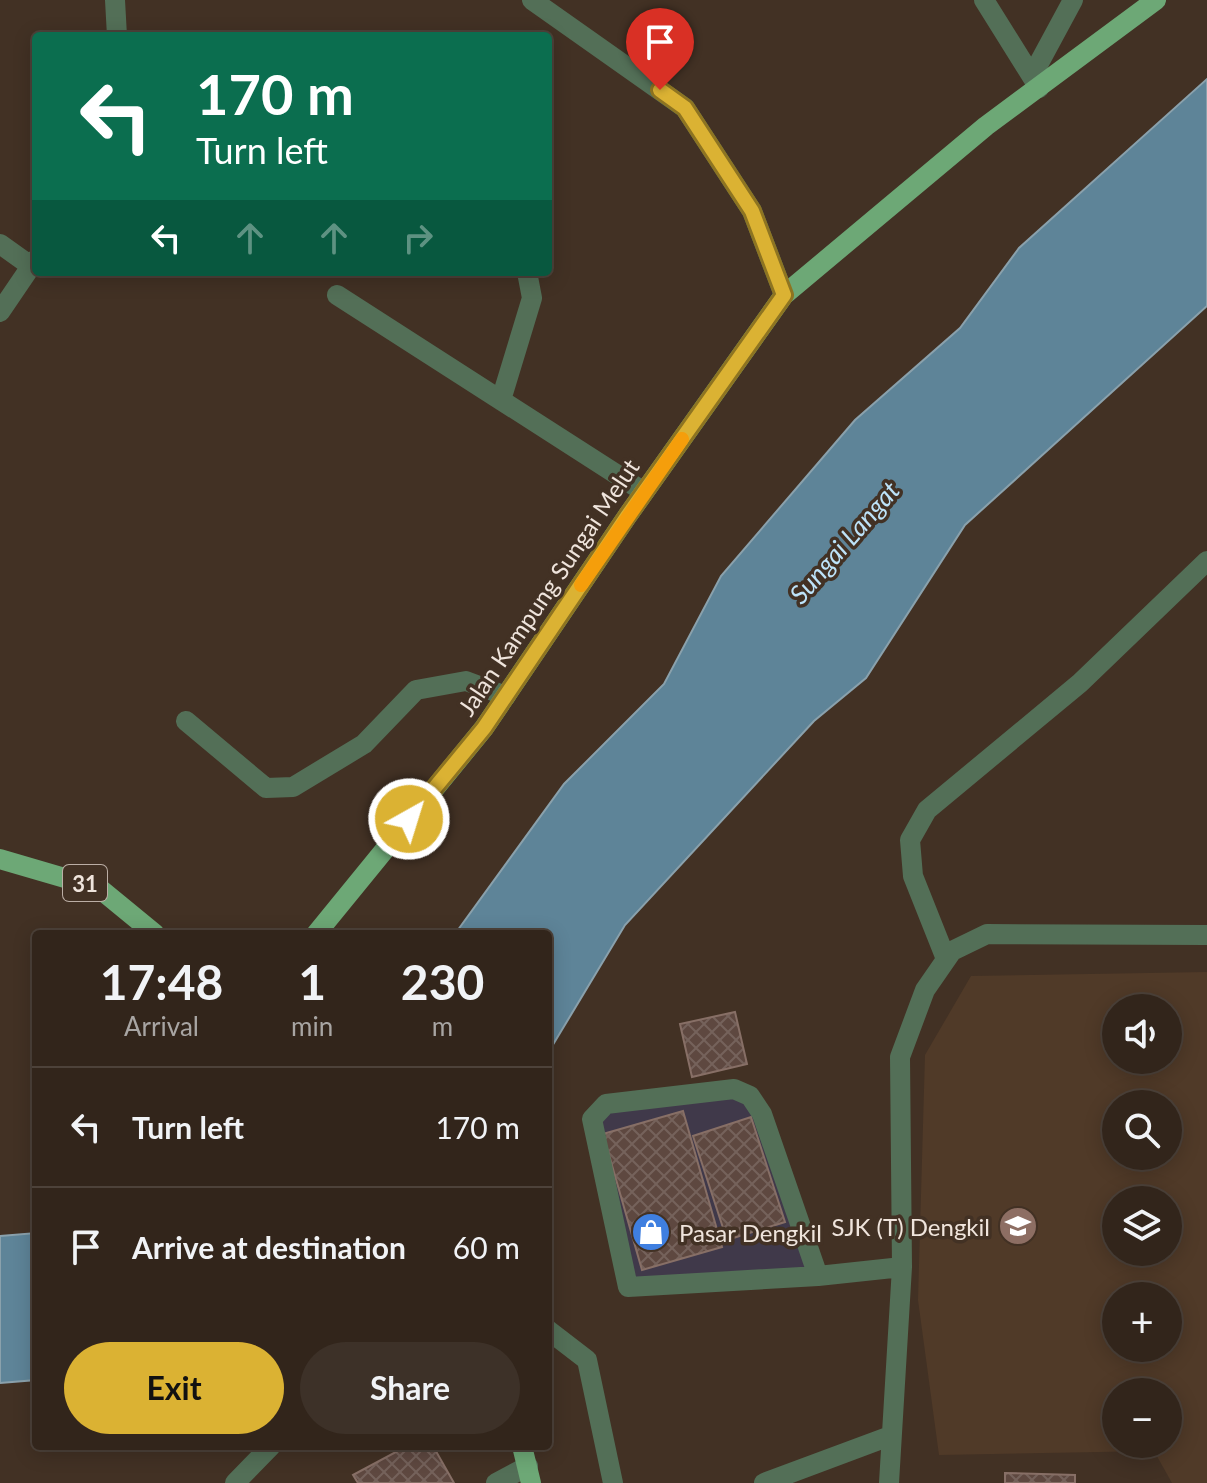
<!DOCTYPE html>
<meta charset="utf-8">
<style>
:root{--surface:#32251b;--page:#3d3128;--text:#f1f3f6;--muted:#a8a5a3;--line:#4d423a;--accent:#dbb233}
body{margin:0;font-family:Lato,sans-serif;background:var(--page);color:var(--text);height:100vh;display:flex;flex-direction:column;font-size:30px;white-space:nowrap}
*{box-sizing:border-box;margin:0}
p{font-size:26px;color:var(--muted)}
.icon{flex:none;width:44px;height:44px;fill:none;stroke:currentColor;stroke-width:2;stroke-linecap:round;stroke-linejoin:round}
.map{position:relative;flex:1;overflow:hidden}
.panel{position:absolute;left:32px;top:930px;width:520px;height:520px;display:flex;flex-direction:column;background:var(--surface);border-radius:8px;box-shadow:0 4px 20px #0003,0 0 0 2px var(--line)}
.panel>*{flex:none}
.hud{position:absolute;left:32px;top:32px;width:520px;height:244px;border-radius:8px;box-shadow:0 4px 20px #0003,0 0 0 2px var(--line);background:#0b6e4f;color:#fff;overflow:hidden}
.tools{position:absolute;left:1102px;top:994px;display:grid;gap:16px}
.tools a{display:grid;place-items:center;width:80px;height:80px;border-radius:50%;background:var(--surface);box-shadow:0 4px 20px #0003,0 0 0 2px var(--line);font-size:40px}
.pin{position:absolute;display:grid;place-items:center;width:68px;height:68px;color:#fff;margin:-82px -34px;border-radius:50% 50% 50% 0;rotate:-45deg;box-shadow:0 0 8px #0007}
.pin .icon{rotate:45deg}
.me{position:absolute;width:88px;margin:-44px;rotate:39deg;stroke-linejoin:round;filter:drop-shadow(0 0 6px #0008)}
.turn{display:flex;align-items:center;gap:28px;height:168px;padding:0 32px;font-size:36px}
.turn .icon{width:104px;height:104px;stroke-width:2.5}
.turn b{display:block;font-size:56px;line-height:68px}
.lanes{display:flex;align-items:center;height:76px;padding:0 32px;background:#0003;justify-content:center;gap:40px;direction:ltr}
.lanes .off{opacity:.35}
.eta{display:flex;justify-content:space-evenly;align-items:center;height:136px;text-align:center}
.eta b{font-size:48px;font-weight:700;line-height:56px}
.primary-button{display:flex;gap:16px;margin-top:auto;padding:16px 32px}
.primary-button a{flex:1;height:92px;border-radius:48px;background:var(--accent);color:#111;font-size:32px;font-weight:700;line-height:92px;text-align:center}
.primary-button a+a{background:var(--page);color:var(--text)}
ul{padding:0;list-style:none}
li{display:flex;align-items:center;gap:24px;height:120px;padding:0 32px;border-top:2px solid var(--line)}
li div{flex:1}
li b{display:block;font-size:30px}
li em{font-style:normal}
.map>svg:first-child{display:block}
</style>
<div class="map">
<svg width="1207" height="1483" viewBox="0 0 1207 1483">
<defs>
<pattern id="building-cross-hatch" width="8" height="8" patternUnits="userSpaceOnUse" patternTransform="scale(2)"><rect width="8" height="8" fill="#5e4840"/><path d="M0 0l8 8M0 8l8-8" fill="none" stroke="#75625b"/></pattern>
</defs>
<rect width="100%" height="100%" fill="#423124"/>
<path fill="#40394a" d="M 731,1095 L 745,1100 L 755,1114 L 807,1270 L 633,1281 L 598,1121 L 608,1109 Z"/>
<path fill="#503a28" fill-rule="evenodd" d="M 1207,972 L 1207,1483 L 1172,1483 L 1154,1451 L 939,1455 L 918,1300 L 925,1055 L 971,976 ZM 1116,1008 L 1168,1008 L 1168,1060 L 1116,1060 ZM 1116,1104 L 1168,1104 L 1168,1156 L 1116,1156 ZM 1116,1200 L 1168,1200 L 1168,1252 L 1116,1252 ZM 1116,1296 L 1168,1296 L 1168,1348 L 1116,1348 ZM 1116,1392 L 1168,1392 L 1168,1444 L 1116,1444 Z"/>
<path fill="#5e8498" stroke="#8aa1ac" stroke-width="2" d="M 1207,79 L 1207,306 L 965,525 L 866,678 L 814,721 L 625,925 L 548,1053 L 548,934 L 455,934 L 564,784 L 664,684 L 721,576 L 855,420 L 960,328 L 1019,248 Z
M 36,1233 L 36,1380 L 0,1383 L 0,1236 Z"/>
<path fill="url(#building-cross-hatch)" stroke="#876f66" stroke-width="2" d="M 735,1012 L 747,1064 L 692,1077 L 680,1024 Z
M 683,1111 L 722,1247 L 642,1270 L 603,1134 Z
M 751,1117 L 785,1222 L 727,1240 L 693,1136 Z
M 407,1446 L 433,1446 L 454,1483 L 358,1483 L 353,1475 Z
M 1005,1473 L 1075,1475 L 1075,1483 L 1005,1483 Z"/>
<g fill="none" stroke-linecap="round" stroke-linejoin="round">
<path stroke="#536f57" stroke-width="20" d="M 115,0 L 117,36
M 532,0 L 685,108 L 752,211 L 784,295
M 984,0 L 1039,88
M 1032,76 L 1073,0
M 0,244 L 31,266
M 337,295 L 644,492
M 0,312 L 36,259
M 501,400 L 532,298 L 527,272
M 186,721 L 266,788 L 293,787 L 364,744 L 416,690 L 466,681 L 506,696
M 946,959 L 913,876 L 910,840 L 927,810 L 1080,683 L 1207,561
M 818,1276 L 628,1287 L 592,1119 L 606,1104 L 734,1089 L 750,1096 L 762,1114 L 818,1276 L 902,1267
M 548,1330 L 587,1360 L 613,1483
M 235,1483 L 271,1446
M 496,1483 L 528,1466
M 764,1483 L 890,1436
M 889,1483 L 902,1267 L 900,1057 L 925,990 L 952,951 L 987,934 L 1207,935"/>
<path stroke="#6da876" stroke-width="20" d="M 0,859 L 99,888 L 155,934
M 316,934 L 484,728 L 628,515 L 784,295 L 986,126 L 1156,0
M 522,1446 L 531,1483"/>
</g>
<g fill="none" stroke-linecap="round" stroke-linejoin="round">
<g stroke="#8e7421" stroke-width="20">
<path id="route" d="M 409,819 L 484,728 L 628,515 L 784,295 L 752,211 L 685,108 L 660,90"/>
</g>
<use href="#route" stroke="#dbb233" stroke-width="14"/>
<path stroke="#f59e0b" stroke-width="14" d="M 581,585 L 682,439"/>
</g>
<defs>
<g id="school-disc" transform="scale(2)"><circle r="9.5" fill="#8d6e63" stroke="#423124"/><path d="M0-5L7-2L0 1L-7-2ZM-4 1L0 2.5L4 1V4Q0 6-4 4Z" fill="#fff"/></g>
<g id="shop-disc" transform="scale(2)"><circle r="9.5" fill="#3f7fe0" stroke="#423124"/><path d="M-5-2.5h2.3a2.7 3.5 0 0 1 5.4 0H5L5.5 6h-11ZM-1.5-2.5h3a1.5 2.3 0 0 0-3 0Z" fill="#fff"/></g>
</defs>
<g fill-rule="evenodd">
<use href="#school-disc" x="1018" y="1226"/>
<use href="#shop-disc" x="651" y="1232"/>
</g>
<g text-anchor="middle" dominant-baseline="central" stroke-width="7" stroke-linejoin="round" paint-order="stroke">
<rect fill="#423124" stroke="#bbaea5" stroke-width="2" x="63" y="865" width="44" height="36" rx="6"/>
<g font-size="22" font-weight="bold" fill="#efe4dc">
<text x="85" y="883">31</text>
</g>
<g font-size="24" fill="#efe4dc" stroke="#423124">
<text transform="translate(548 587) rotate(-56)">Jalan Kampung Sungai Melut</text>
</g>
<g font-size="24" fill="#efe4dc" stroke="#423124" text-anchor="end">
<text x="990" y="1226">SJK (T) Dengkil</text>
<text x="679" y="1232" text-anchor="start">Pasar Dengkil</text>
</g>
<g font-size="26" font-style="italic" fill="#bde3f9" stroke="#423124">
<text transform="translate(844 542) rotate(-49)">Sungai Langat</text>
</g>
</g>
</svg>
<div class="tools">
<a><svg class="icon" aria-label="sound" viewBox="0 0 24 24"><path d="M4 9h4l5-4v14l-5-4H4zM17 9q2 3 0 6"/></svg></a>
<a><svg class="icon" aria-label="search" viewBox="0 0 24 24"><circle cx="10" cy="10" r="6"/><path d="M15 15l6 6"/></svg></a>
<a><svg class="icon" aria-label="layers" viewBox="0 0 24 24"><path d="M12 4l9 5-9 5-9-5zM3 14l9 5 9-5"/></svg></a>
<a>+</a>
<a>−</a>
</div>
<div class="pin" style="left:660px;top:90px;background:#d93025"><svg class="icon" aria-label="arrive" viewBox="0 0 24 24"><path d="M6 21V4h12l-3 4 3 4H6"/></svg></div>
<svg class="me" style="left:409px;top:819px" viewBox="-20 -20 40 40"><circle r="17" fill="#dbb233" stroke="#fff" stroke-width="3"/><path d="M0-11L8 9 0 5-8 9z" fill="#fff"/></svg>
<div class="hud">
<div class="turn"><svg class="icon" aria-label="left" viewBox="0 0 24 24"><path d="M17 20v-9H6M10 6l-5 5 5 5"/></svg><div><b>170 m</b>Turn left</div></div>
<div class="lanes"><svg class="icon" aria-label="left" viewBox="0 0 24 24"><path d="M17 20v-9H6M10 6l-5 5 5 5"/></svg><svg class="icon off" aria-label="ahead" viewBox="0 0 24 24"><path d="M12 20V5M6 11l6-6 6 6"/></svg><svg class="icon off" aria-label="ahead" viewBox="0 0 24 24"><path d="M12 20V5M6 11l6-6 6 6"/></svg><svg class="icon off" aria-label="right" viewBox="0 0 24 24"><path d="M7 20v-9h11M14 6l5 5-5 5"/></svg></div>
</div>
<section class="panel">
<div class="eta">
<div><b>17:48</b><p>Arrival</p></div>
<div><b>1</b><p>min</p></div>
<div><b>230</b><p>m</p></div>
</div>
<ul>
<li><svg class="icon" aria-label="left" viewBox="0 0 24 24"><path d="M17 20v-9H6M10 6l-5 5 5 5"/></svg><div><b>Turn left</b></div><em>170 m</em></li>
<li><svg class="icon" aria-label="arrive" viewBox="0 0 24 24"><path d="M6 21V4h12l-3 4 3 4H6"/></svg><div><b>Arrive at destination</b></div><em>60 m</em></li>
</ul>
<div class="primary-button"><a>Exit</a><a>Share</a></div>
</section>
</div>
